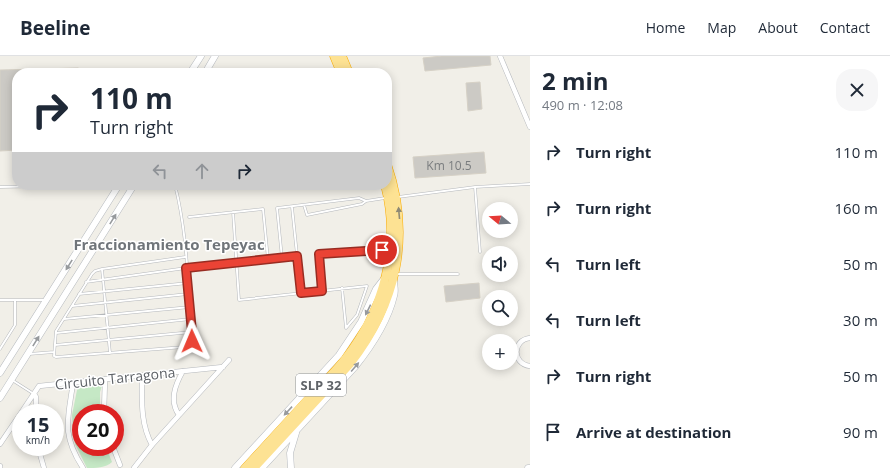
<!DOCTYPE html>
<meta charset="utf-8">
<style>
:root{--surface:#fff;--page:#f6f6f7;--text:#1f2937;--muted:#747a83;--line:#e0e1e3}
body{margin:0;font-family:"Open Sans",sans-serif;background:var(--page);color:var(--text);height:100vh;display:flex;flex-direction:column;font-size:15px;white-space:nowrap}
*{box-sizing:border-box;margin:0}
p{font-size:13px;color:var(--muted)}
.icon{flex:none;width:22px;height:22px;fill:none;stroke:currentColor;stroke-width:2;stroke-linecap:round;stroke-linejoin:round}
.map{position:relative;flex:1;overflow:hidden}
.details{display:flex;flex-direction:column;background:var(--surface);width:360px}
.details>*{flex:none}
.hud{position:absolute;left:12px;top:12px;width:380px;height:122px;border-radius:16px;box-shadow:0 2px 10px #0003;background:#fff;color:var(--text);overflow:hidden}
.needle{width:26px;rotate:288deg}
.controls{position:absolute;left:482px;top:146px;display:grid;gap:8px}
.controls a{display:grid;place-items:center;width:36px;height:36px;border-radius:50%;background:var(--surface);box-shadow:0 2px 10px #0003;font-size:20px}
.speed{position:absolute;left:12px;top:348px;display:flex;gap:8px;font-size:20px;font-weight:700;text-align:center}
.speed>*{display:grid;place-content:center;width:52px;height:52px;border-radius:50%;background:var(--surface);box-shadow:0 2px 10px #0003;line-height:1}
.speed small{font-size:10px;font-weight:400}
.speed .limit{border:6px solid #d22;background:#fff;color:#111}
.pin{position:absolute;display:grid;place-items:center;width:34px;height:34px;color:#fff;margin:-17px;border:2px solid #fff;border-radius:50%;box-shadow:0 1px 4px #0007}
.me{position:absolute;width:44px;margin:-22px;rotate:359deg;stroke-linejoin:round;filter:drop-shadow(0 0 3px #0008)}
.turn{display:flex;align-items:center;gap:14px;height:84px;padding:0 12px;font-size:18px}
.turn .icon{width:52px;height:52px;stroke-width:2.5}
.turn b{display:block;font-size:28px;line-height:34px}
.lanes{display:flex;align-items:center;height:38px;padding:0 12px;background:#0003;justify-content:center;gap:20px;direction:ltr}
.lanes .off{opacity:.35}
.round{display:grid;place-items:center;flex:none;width:42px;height:42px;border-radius:16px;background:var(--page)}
.overview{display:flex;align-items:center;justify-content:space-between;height:68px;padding:0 12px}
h1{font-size:24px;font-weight:700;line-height:30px}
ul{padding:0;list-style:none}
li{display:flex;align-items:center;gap:12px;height:56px;padding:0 12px}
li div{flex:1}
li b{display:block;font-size:15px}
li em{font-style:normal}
header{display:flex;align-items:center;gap:24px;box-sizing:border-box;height:56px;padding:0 20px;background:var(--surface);border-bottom:1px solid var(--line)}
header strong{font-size:19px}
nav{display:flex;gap:22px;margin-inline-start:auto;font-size:14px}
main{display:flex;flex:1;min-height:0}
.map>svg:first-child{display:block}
</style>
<header>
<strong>Beeline</strong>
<nav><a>Home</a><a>Map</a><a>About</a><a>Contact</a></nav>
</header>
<main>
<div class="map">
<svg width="530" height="412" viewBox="0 0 530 412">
<rect width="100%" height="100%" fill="#f1efe8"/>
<path fill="#c5e8c5" d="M 99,327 L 102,330 L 100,336 L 100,357 L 81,357 L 81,391 L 106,391 L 112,406 C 106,412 95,412 87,412 L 75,388 L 73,375 L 72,359 L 77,334 L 79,330 Z"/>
<path fill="#cccac5" stroke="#d6d1c6" d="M 442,0 L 490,0 L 491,9 L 425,15 L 423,2 Z
M 78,12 L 87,17 L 17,17 L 17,94 L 0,95 L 0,14 Z
M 480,26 L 482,53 L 468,55 L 466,27 Z
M 484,96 L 486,117 L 415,122 L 413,101 Z
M 479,227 L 480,242 L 446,246 L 444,230 Z"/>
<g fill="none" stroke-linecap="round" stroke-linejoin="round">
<g stroke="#b5b8bc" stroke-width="3">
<path id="lane" d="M 175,129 C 187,176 188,227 192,276 L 192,285 L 184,291 L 56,301 L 54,300 L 56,275 L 92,218 L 95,215 L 102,213 L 185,201
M 296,130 L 312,129
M 0,131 L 99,129
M 475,131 L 480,196
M 398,141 L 475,131 L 530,128
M 304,149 L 307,159 L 362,148 L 366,145
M 292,151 L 301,237
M 233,156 L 239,244 L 367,230 L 357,259 L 346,272
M 189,161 L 263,153 L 268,203
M 282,202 L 277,152 L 359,142 L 366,145 L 385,142
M 102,213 L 110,297
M 396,218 L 458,218
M 86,226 L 186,212 L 297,200
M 342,232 L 346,272
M 322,235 L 319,198 L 388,193
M 79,238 L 188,227
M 0,244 L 45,244
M 72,250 L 188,238
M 64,263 L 190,251
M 56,277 L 191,263
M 55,289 L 192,276
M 0,293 L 15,269 L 15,244
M 29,298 L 54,296
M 12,324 L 34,338"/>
</g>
<g stroke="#b5b8bc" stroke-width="5.5">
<path id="street" d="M 500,0 L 530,71
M 530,282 C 512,284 512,308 530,310
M 142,320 C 142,343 140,367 152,389
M 73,327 C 68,363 61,378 83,412
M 34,338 L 36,341 L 36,357
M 21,357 L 39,330 L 223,311
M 104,357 L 105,323
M 179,359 C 169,345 175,329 183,315
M 0,388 L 21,357
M 38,391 L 44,412
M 113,391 L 120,409
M 0,410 L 0,412
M 134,412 L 152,389 L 229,304"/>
</g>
<g stroke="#b6babf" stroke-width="7">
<path id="secondary" d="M 190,17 L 201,0
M 205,17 L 215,0
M 0,317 L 119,129
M 0,342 L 134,129
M 235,412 L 339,299 L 361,266 L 376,233 L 383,224
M 262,412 L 355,311 C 371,291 388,265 394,240 C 396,235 394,230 394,225
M 291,412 L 290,397 L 296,377
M 528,412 L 530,412"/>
</g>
<g stroke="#f9ab00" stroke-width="9">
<path id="highway" d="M 334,0 L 341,17
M 342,0 L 349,17
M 245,412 C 266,389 287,366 308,343 C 321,330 334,317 345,303 C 384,253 401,190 385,129
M 254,412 L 350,308 C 397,248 412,180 387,108"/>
</g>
<use href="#lane" stroke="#fff" stroke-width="2"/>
<use href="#street" stroke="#fff" stroke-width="4.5"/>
<use href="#secondary" stroke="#fff" stroke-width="6"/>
<use href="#highway" stroke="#fde293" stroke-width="8"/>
</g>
<defs><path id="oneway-solid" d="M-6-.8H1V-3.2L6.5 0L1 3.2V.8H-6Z"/></defs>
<use fill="#8e8975" href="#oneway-solid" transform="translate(399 157) rotate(-95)"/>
<g fill="#979a9d">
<use href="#oneway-solid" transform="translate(113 163) rotate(-58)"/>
<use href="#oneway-solid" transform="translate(69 209) rotate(122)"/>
<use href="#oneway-solid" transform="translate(368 254) rotate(116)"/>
<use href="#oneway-solid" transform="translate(36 285) rotate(-58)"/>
<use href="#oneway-solid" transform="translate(355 311) rotate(-50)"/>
<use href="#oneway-solid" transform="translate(288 355) rotate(133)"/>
</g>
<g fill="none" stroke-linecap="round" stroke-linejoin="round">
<g stroke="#982c22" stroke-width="10">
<path id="route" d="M 192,285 L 192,276 L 186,212 L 297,200 L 301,237 L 322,235 L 319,198 L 382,194"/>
</g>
<use href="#route" stroke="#ea4335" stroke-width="7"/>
</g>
<g text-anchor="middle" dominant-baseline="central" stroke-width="3" stroke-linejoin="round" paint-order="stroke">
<g font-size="12" fill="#7a7d7f">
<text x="449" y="109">Km 10.5</text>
</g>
<rect fill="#fff" stroke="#8f9295" stroke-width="1" x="296" y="318" width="50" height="22" rx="3"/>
<g font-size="13" font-weight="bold" fill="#5f6368">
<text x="321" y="329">SLP 32</text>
</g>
<g font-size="14" fill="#5f6368" stroke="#fff">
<text transform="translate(115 322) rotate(-6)">Circuito Tarragona</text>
</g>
<g font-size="15" font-weight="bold" fill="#70757a" stroke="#fff">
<text x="169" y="188">Fraccionamiento Tepeyac</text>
</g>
</g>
</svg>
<div class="controls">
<a><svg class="needle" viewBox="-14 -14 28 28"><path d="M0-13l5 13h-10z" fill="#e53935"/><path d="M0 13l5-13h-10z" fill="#747a83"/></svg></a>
<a><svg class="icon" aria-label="sound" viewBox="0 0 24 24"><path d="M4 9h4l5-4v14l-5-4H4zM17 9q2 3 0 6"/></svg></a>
<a><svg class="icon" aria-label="search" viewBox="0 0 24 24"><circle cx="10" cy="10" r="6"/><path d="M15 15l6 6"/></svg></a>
<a>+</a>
</div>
<div class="speed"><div>15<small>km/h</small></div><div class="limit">20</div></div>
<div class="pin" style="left:382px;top:194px;background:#d93025"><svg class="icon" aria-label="arrive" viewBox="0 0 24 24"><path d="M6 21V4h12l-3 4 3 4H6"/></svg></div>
<svg class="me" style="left:192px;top:285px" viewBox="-20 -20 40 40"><path d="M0-17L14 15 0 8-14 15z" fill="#ea4335" stroke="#fff" stroke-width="4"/></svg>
<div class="hud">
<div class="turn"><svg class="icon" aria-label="right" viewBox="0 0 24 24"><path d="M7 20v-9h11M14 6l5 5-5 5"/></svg><div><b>110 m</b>Turn right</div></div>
<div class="lanes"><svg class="icon off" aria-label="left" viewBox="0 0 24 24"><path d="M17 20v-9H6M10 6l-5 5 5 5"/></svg><svg class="icon off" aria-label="ahead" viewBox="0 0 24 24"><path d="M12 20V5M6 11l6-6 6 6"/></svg><svg class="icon" aria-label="right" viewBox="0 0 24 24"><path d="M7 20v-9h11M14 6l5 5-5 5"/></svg></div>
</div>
</div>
<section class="details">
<div class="overview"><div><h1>2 min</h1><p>490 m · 12:08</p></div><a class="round"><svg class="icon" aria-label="close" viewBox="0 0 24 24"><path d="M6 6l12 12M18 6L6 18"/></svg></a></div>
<ul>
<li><svg class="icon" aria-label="right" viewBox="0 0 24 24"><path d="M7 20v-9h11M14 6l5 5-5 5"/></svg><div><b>Turn right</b></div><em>110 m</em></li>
<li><svg class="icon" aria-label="right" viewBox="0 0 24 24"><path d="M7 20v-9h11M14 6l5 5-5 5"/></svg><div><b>Turn right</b></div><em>160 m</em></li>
<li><svg class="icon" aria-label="left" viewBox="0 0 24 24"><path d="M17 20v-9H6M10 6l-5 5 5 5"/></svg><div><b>Turn left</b></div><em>50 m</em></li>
<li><svg class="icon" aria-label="left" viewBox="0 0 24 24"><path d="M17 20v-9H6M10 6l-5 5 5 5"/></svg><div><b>Turn left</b></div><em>30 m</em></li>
<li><svg class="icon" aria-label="right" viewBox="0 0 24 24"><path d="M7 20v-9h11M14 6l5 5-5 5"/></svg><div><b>Turn right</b></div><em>50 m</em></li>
<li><svg class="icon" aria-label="arrive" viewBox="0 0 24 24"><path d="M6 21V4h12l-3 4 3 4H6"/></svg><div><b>Arrive at destination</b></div><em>90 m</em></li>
</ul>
</section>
</main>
